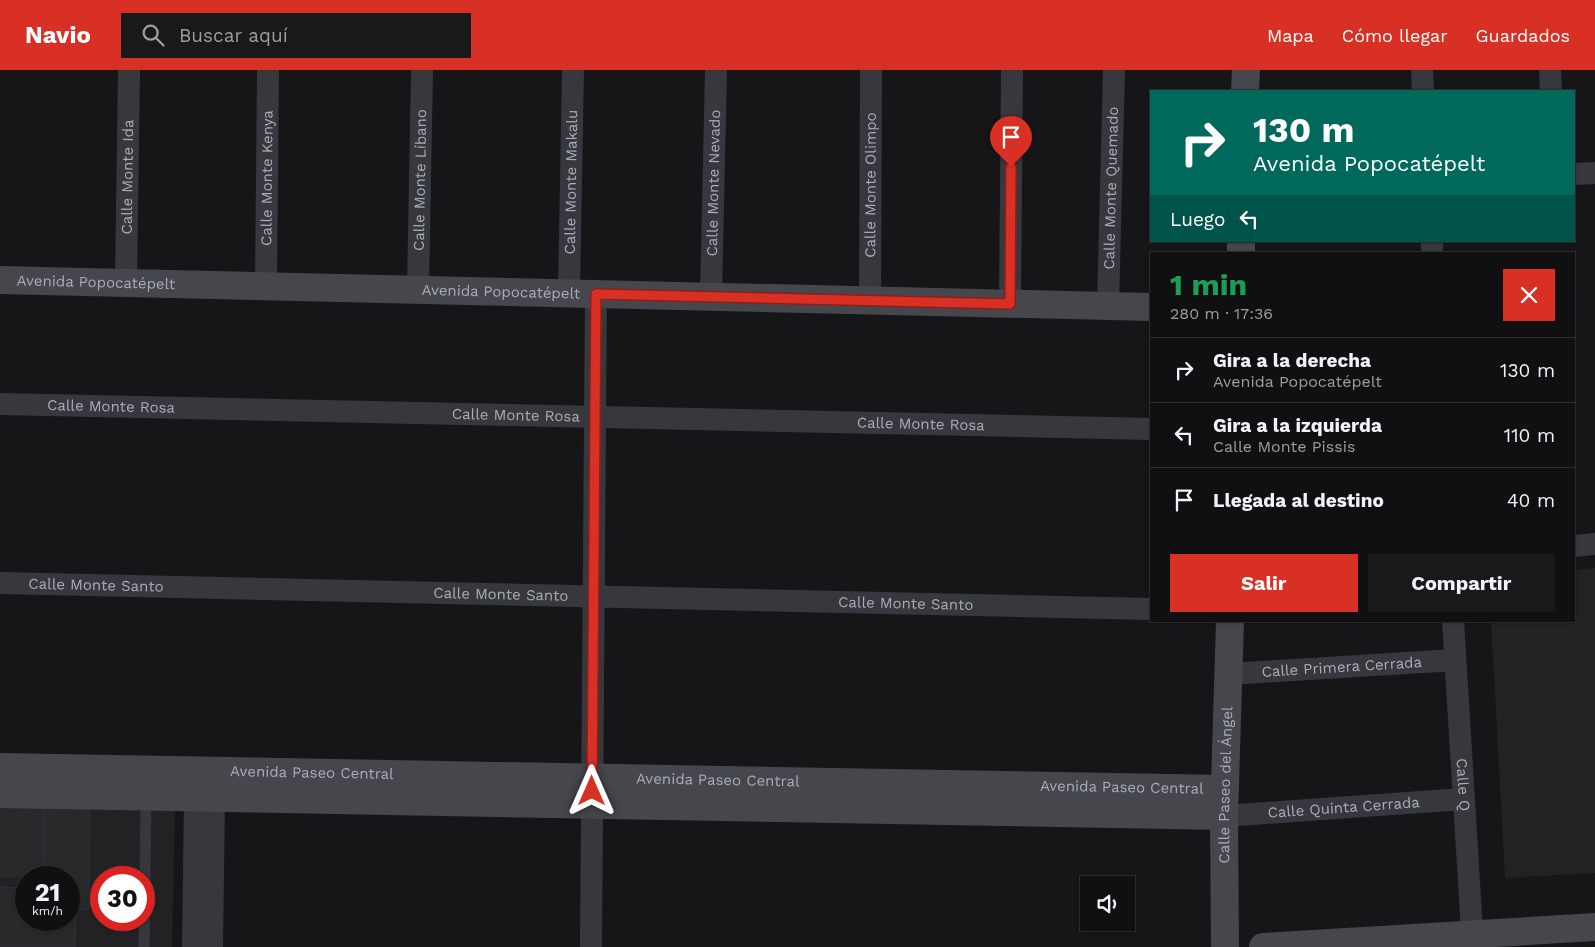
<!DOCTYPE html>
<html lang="es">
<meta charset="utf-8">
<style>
:root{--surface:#101012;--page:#19191b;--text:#f1f3f6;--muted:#9c9d9f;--line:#303032;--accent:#d93025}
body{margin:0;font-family:"Work Sans",sans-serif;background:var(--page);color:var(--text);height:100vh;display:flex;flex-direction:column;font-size:19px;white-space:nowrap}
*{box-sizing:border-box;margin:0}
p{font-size:16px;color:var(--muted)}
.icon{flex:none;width:28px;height:28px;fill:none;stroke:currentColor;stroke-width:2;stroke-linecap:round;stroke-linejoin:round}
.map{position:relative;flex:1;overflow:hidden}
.sheet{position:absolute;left:1150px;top:182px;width:425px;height:370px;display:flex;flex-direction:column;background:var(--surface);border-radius:0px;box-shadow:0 1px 4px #0004,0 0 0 1px var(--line)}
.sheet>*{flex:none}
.hud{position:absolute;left:1150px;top:20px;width:425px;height:152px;border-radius:0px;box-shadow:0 1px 4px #0004,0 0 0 1px var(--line);background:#00695c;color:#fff;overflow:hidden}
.buttons{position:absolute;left:1080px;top:806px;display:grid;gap:10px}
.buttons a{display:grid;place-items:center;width:55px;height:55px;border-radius:0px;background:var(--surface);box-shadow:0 1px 4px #0004,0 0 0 1px var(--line);font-size:25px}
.speed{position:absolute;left:15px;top:796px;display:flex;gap:10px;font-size:25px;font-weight:700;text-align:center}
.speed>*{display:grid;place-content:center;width:65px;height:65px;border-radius:50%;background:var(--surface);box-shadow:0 1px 4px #0004,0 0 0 1px var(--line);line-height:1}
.speed small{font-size:12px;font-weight:400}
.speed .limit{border:8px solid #d22;background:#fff;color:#111}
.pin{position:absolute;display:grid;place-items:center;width:42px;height:42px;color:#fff;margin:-51px -21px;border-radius:50% 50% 50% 0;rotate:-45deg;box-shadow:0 0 5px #0007}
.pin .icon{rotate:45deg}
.me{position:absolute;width:55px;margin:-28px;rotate:0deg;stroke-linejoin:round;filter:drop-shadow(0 0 4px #0008)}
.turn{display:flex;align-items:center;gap:18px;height:105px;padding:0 20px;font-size:22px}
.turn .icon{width:65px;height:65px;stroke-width:2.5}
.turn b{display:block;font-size:35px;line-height:42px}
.then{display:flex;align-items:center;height:48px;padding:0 20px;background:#0003;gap:10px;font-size:19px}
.round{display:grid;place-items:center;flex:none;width:52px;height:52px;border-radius:0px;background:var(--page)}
.head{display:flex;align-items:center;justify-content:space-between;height:85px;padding:0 20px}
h1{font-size:30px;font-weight:700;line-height:38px;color:#1e9e55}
.primary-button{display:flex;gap:10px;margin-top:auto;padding:10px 20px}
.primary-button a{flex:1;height:58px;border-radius:0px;background:var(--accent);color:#fff;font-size:20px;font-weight:700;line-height:58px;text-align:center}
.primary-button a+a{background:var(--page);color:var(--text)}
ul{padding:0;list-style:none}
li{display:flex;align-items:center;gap:15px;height:65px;padding:0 20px;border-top:1px solid var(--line)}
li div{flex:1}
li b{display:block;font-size:19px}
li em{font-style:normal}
header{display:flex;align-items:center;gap:30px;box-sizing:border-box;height:70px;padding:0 25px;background:var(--accent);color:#fff}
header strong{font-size:24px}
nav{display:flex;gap:28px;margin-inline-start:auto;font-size:18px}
.search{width:350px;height:45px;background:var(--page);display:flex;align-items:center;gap:12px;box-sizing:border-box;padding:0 18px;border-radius:0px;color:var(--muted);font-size:19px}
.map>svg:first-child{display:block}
</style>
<header>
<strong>Navio</strong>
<div class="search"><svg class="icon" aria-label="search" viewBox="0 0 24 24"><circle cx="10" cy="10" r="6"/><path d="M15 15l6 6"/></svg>Buscar aquí</div>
<nav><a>Mapa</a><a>Cómo llegar</a><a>Guardados</a></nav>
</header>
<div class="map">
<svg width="1595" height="877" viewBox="0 0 1595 877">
<rect width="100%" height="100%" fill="#161618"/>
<path fill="#222225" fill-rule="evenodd" d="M 1595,498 L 1595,803 L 1505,808 L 1491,551 L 1574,551 L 1574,500 Z
M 0,737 L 175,741 L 172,877 L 0,877 ZM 26,808 L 69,808 L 69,850 L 26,850 ZM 101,808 L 144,808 L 144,850 L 101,850 Z"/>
<path fill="#29292c" stroke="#303034" d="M 0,738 L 44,738 L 44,806 L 0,806 Z
M 44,740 L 90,740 L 89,839 L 69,839 L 69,808 L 44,808 Z
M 0,817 L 26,818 L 26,850 L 69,850 L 69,841 L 76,841 L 75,877 L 0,877 Z"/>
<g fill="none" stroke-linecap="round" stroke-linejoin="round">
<path stroke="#37383d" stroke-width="11" d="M 144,877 L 146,727"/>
<g stroke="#37383d" stroke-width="22">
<path d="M 1422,0 L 1423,21"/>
<path d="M 1550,0 L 1551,21"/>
<path d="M 1574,104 L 1595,103"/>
<path d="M 1432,171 L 1432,184"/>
<path id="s1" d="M 126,213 L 129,0"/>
<path id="s2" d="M 266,216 L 268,0"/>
<path id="s3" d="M 418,220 L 422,0"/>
<path id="s4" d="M 569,223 L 573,0"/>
<path id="s5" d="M 711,227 L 716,0"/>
<path id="s6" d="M 870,230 L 871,0"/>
<path d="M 1010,234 L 1012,0"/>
<path id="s7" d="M 1108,236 L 1114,0"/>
<path id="s8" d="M 0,334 L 1151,359"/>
<path d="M 1574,476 L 1595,474"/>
<path id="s9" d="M 0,513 L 1151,539"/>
<path id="s10" d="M 1453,551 L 1473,877"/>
<path id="s11" d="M 1228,604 L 1455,590"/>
<path id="s12" d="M 1224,746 L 1463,729"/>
<path d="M 193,877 L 195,728"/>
<path d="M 212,877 L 214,728"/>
<path d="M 591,877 L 596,224"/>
</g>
<g stroke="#45474d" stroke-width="28">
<path d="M 1245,21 L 1246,0"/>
<path d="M 1241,184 L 1241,171"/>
<path id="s13" d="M 0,210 L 1151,237"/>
<path id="s14" d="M 0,697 L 1225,719"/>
<path d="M 0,724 L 1224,746"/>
<path id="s15" d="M 1225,877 L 1224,746 L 1230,551"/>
<path d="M 1263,877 L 1595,857"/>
</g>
</g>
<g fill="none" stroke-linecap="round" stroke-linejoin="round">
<g stroke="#8d1f18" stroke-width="12">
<path id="route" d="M 592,721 L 596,224 L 1010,234 L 1011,97"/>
</g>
<use href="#route" stroke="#d93025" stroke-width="9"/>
</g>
<g text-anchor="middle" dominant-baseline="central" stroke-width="5" stroke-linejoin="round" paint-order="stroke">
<g font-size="15" fill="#a8adb8" stroke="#111113">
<text stroke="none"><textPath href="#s1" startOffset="106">Calle Monte Ida</textPath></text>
<text stroke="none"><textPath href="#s2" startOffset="108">Calle Monte Kenya</textPath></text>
<text stroke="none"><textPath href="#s3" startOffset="110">Calle Monte Líbano</textPath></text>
<text stroke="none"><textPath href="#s4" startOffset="111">Calle Monte Makalu</textPath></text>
<text stroke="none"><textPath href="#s5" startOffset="114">Calle Monte Nevado</textPath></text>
<text stroke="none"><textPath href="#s6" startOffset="115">Calle Monte Olimpo</textPath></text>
<text stroke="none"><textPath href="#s7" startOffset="118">Calle Monte Quemado</textPath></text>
<text stroke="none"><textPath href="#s13" startOffset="96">Avenida Popocatépelt</textPath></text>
<text stroke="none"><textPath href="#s13" startOffset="501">Avenida Popocatépelt</textPath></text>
<text stroke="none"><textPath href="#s8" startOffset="111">Calle Monte Rosa</textPath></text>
<text stroke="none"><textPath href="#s8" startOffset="516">Calle Monte Rosa</textPath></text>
<text stroke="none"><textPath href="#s8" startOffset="921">Calle Monte Rosa</textPath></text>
<text stroke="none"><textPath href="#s9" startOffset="96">Calle Monte Santo</textPath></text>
<text stroke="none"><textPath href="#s9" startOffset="501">Calle Monte Santo</textPath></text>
<text stroke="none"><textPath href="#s9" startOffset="906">Calle Monte Santo</textPath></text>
<text stroke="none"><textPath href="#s11" startOffset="114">Calle Primera Cerrada</textPath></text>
<text stroke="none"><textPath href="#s14" startOffset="312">Avenida Paseo Central</textPath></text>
<text stroke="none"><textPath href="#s14" startOffset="718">Avenida Paseo Central</textPath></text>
<text stroke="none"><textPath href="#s15" startOffset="162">Calle Paseo del Ángel</textPath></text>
<text stroke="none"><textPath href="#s10" startOffset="164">Calle Q</textPath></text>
<text stroke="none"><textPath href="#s14" startOffset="1122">Avenida Paseo Central</textPath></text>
<text stroke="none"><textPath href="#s12" startOffset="120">Calle Quinta Cerrada</textPath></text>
</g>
</g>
</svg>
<div class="buttons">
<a><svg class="icon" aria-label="sound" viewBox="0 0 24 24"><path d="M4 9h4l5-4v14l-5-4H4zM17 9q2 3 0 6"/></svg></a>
</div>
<div class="speed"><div>21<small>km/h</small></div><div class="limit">30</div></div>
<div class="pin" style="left:1011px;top:97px;background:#d93025"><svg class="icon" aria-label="arrive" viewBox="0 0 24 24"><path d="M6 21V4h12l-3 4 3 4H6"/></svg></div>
<svg class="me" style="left:592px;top:721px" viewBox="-20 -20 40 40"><path d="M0-17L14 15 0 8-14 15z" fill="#d93025" stroke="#fff" stroke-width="4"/></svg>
<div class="hud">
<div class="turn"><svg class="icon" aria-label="right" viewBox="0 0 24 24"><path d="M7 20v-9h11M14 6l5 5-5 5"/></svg><div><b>130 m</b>Avenida Popocatépelt</div></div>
<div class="then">Luego<svg class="icon" aria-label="left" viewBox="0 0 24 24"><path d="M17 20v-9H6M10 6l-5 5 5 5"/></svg></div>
</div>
<section class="sheet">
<div class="head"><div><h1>1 min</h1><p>280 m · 17:36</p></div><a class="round" style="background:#d93025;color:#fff"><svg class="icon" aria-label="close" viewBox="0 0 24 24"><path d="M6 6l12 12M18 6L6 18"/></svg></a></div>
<ul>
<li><svg class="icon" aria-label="right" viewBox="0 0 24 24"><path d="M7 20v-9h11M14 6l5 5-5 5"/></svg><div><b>Gira a la derecha</b><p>Avenida Popocatépelt</p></div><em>130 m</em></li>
<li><svg class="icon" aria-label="left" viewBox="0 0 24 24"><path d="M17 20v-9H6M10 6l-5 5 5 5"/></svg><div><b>Gira a la izquierda</b><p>Calle Monte Pissis</p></div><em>110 m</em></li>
<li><svg class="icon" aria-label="arrive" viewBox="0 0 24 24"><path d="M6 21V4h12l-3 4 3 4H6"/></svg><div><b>Llegada al destino</b></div><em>40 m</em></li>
</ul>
<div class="primary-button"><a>Salir</a><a>Compartir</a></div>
</section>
</div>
